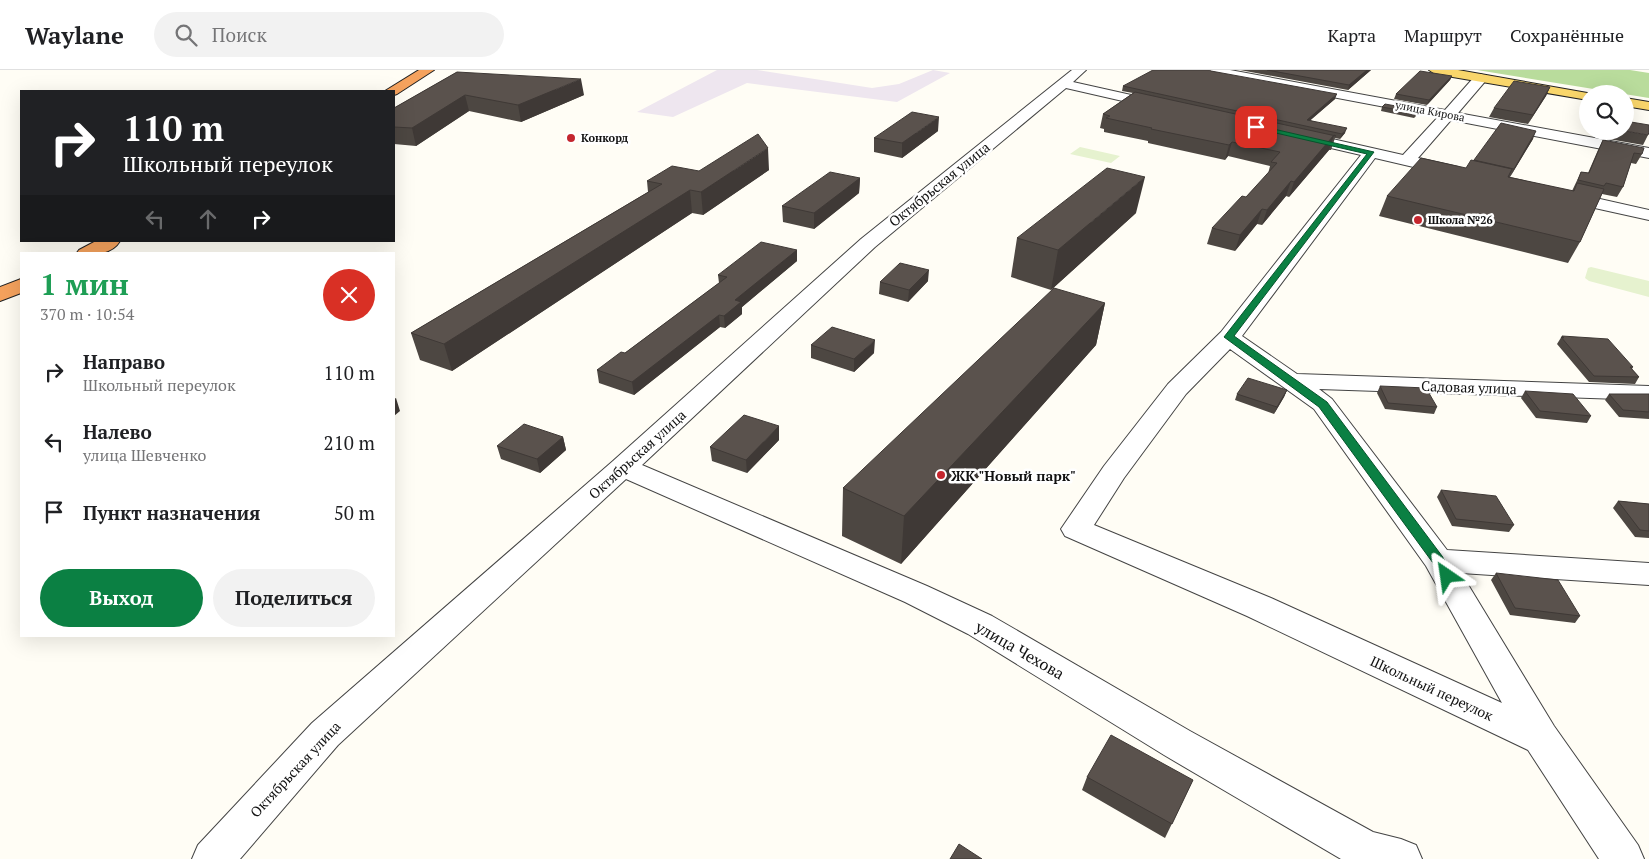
<!DOCTYPE html>
<html lang="ru">
<meta charset="utf-8">
<style>
:root{--surface:#fff;--page:#f2f2f2;--text:#202124;--muted:#757577;--line:#e0e0e0;--accent:#0b8043}
body{margin:0;font-family:"PT Serif",serif;background:var(--page);color:var(--text);height:100vh;display:flex;flex-direction:column;font-size:19px;white-space:nowrap}
*{box-sizing:border-box;margin:0}
p{font-size:16px;color:var(--muted)}
.icon{flex:none;width:28px;height:28px;fill:none;stroke:currentColor;stroke-width:2;stroke-linecap:round;stroke-linejoin:round}
.map{position:relative;flex:1;overflow:hidden}
.sheet{position:absolute;left:20px;top:182px;width:375px;height:385px;display:flex;flex-direction:column;background:var(--surface);border-radius:0px;box-shadow:0 5px 20px #0002}
.sheet>*{flex:none}
.banner{position:absolute;left:20px;top:20px;width:375px;height:152px;border-radius:0px;box-shadow:0 5px 20px #0002;background:#202124;color:#fff;overflow:hidden}
.fabs{position:absolute;left:1579px;top:15px;display:grid;gap:10px}
.fabs a{display:grid;place-items:center;width:55px;height:55px;border-radius:50%;background:var(--surface);box-shadow:0 5px 20px #0002;font-size:25px}
.pin{position:absolute;display:grid;place-items:center;width:42px;height:42px;color:#fff;margin:-21px;border-radius:10px;box-shadow:0 2px 8px #0006}
.me{position:absolute;width:55px;margin:-28px;rotate:328deg;stroke-linejoin:round;filter:drop-shadow(0 0 4px #0008)}
.turn{display:flex;align-items:center;gap:18px;height:105px;padding:0 20px;font-size:22px}
.turn .icon{width:65px;height:65px;stroke-width:2.5}
.turn b{display:block;font-size:35px;line-height:42px}
.lanes{display:flex;align-items:center;height:48px;padding:0 20px;background:#0003;justify-content:center;gap:25px;direction:ltr}
.lanes .off{opacity:.35}
.round{display:grid;place-items:center;flex:none;width:52px;height:52px;border-radius:26px;background:var(--page)}
.headline{display:flex;align-items:center;justify-content:space-between;height:85px;padding:0 20px}
h1{font-size:30px;font-weight:700;line-height:38px;color:#1e9e55}
.action{display:flex;gap:10px;margin-top:auto;padding:10px 20px}
.action a{flex:1;height:58px;border-radius:30px;background:var(--accent);color:#fff;font-size:20px;font-weight:700;line-height:58px;text-align:center}
.action a+a{background:var(--page);color:var(--text)}
ul{padding:0;list-style:none}
li{display:flex;align-items:center;gap:15px;height:70px;padding:0 20px}
li div{flex:1}
li b{display:block;font-size:19px}
li em{font-style:normal}
header{display:flex;align-items:center;gap:30px;box-sizing:border-box;height:70px;padding:0 25px;background:var(--surface);border-bottom:1px solid var(--line)}
header strong{font-size:24px}
nav{display:flex;gap:28px;margin-inline-start:auto;font-size:18px}
.search{width:350px;height:45px;background:var(--page);display:flex;align-items:center;gap:12px;box-sizing:border-box;padding:0 18px;border-radius:28px;color:var(--muted);font-size:19px}
.map>svg:first-child{display:block}
</style>
<header>
<strong>Waylane</strong>
<div class="search"><svg class="icon" aria-label="search" viewBox="0 0 24 24"><circle cx="10" cy="10" r="6"/><path d="M15 15l6 6"/></svg>Поиск</div>
<nav><a>Карта</a><a>Маршрут</a><a>Сохранённые</a></nav>
</header>
<div class="map">
<svg width="1649" height="789" viewBox="0 0 1649 789">
<rect width="100%" height="100%" fill="#fffdf5"/>
<path fill="#eee6ef" d="M 717,0 L 757,0 L 872,18 L 899,14 L 933,0 L 950,3 L 897,32 L 747,13 L 673,47 L 637,42 Z"/>
<path fill="#b9dc9c" d="M 1477,0 L 1630,0 L 1649,3 L 1649,28 Z"/>
<path fill="#e6f2cf" d="M 1080,77 L 1120,86 L 1111,93 L 1070,84 Z
M 1591,197 L 1649,211 L 1649,227 L 1589,211 L 1585,208 L 1588,198 Z"/>
<g fill="none" stroke-linecap="round" stroke-linejoin="round">
<g stroke="#444" stroke-width="2">
<path id="minor" d="M 1072,0 L 1086,0 L 1073,12 L 1167,33 L 1169,36 L 1167,39 L 1162,40 L 1066,18 L 875,177 L 642,395 L 927,516 L 992,546 L 1190,661 L 1373,762 L 1401,769 L 1416,775 L 1422,789 L 1341,789 L 1164,685 L 968,564 L 905,532 L 626,409 L 338,675 L 240,789 L 192,789 L 198,775 L 312,653 L 613,391 L 861,169 Z
M 1204,0 L 1230,0 L 1445,40 L 1476,5 L 1481,4 L 1488,8 L 1458,43 L 1649,78 L 1649,88 L 1451,50 L 1418,88 L 1458,97 L 1460,101 L 1458,105 L 1452,106 L 1375,88 L 1242,266 L 1297,304 L 1649,316 L 1649,330 L 1319,319 L 1332,329 L 1447,480 L 1649,493 L 1649,515 L 1461,503 L 1554,656 L 1638,775 L 1644,789 L 1599,789 L 1528,680 L 1247,546 L 1065,466 L 1061,459 L 1104,396 L 1168,314 L 1221,262 L 1361,85 L 1292,69 L 1289,66 L 1292,63 L 1297,61 L 1403,85 L 1438,47 L 1210,4 ZM 1230,279 L 1314,339 L 1426,496 L 1502,633 L 1271,528 L 1094,455 L 1124,408 L 1186,324 Z
M 1560,120 L 1649,140 L 1649,150 L 1554,129 L 1551,125 L 1554,121 Z"/>
</g>
<g stroke="#222" stroke-width="2">
<path id="major" d="M 1429,0 L 1458,0 L 1593,24 L 1588,24 L 1588,30 L 1435,4 Z
M 1625,28 L 1649,32 L 1649,40 L 1625,36 Z"/>
</g>
<g stroke="#222" stroke-width="2">
<path id="highway" d="M 419,0 L 434,0 L 397,24 L 394,25 L 394,21 L 385,21 Z
M 96,171 L 120,171 C 111,186 92,184 76,184 L 79,180 Z
M 21,209 L 21,223 L 0,231 L 0,217 Z"/>
</g>
<use href="#minor" fill="#fff" fill-rule="evenodd"/>
<use href="#major" fill="#f9d66b" fill-rule="evenodd"/>
<use href="#highway" fill="#f5a25d" fill-rule="evenodd"/>
</g>
<path fill="#4d4742" d="M 1240,0 L 1371,0 L 1348,20 Z
M 1211,1 L 1335,29 L 1310,50 L 1345,63 L 1340,69 L 1335,68 L 1331,80 L 1329,80 L 1289,127 L 1286,126 L 1262,155 L 1257,154 L 1235,181 L 1207,174 L 1212,158 L 1246,127 L 1268,104 L 1270,96 L 1228,86 L 1225,90 L 1148,73 L 1148,71 L 1104,62 L 1104,59 L 1100,58 L 1103,44 L 1133,23 L 1122,21 L 1123,16 Z
M 457,2 L 584,25 L 521,52 L 469,41 L 416,76 L 394,74 L 394,38 Z
M 1452,6 L 1450,10 L 1427,35 L 1394,29 L 1396,24 Z
M 1550,17 L 1546,26 L 1528,54 L 1489,47 L 1494,38 Z
M 1382,37 L 1418,40 L 1417,45 L 1414,48 L 1381,41 Z
M 938,61 L 902,88 L 874,82 L 874,68 Z
M 1606,61 L 1625,61 L 1648,65 L 1643,75 L 1603,68 Z
M 1533,69 L 1510,107 L 1572,121 L 1581,102 L 1588,103 L 1598,80 L 1603,70 L 1642,84 L 1636,94 L 1631,93 L 1623,117 L 1617,127 L 1602,124 L 1580,172 L 1568,193 L 1379,146 L 1387,126 L 1466,98 L 1474,90 Z
M 769,100 L 703,145 L 692,143 L 452,301 L 420,290 L 411,263 L 648,122 L 647,111 L 699,101 Z
M 860,108 L 859,123 L 814,159 L 783,152 L 782,136 Z
M 1136,143 L 1051,220 L 1011,207 L 1017,168 Z
M 797,180 L 797,191 L 742,237 L 742,244 L 725,258 L 720,257 L 634,325 L 599,313 L 597,300 L 625,283 L 719,213 L 718,205 Z
M 928,211 L 908,232 L 879,224 L 880,212 Z
M 1105,233 L 1096,275 L 901,494 L 842,466 L 843,418 Z
M 1562,266 L 1633,297 L 1632,299 L 1639,307 L 1635,314 L 1589,312 L 1557,274 Z
M 811,275 L 874,283 L 854,302 L 811,288 Z
M 1380,316 L 1437,337 L 1434,344 L 1385,339 L 1377,323 Z
M 1287,320 L 1284,327 L 1274,344 L 1235,330 L 1237,324 Z
M 1525,321 L 1591,346 L 1587,353 L 1536,348 L 1521,328 Z
M 1609,324 L 1649,324 L 1649,349 L 1619,347 L 1605,330 Z
M 563,367 L 566,380 L 540,403 L 501,389 L 497,376 Z
M 779,370 L 747,403 L 712,391 L 710,377 Z
M 1441,420 L 1514,455 L 1509,462 L 1452,456 L 1437,427 Z
M 1618,431 L 1649,434 L 1649,468 L 1635,467 L 1613,438 Z
M 1496,503 L 1580,546 L 1575,553 L 1510,545 L 1491,510 Z
M 1087,707 L 1193,710 L 1165,768 L 1082,720 Z"/>
<path fill="#3f3936" d="M 1367,0 L 1371,0 L 1348,20 L 1349,15 Z
M 1452,6 L 1450,10 L 1427,35 L 1429,30 Z
M 581,9 L 584,25 L 521,52 L 518,35 Z
M 1550,17 L 1546,26 L 1528,54 L 1533,45 Z
M 1337,24 L 1335,29 L 1305,55 L 1307,50 Z
M 465,25 L 469,41 L 416,76 L 412,58 Z
M 939,47 L 938,61 L 902,88 L 902,73 Z
M 1347,58 L 1345,63 L 1340,69 L 1342,64 Z
M 1536,61 L 1533,69 L 1510,107 L 1514,99 Z
M 1334,65 L 1329,80 L 1289,127 L 1294,112 Z
M 1232,72 L 1228,86 L 1225,90 L 1229,75 Z
M 768,78 L 769,100 L 703,145 L 701,122 Z
M 1145,107 L 1136,143 L 1051,220 L 1058,180 Z
M 860,108 L 859,123 L 814,159 L 814,143 Z
M 1291,111 L 1286,126 L 1262,155 L 1267,140 Z
M 690,120 L 692,143 L 452,301 L 444,274 Z
M 1262,139 L 1257,154 L 1235,181 L 1240,165 Z
M 797,180 L 797,191 L 742,237 L 742,244 L 725,258 L 724,246 L 735,230 Z
M 929,200 L 928,211 L 908,232 L 909,220 Z
M 1105,233 L 1096,275 L 901,494 L 904,446 Z
M 719,245 L 720,257 L 634,325 L 632,312 Z
M 875,270 L 874,283 L 854,302 L 854,289 Z
M 1287,320 L 1284,327 L 1274,344 L 1277,337 Z
M 396,328 L 400,341 L 394,346 L 394,329 Z
M 779,356 L 779,370 L 747,403 L 746,390 Z
M 563,367 L 566,380 L 540,403 L 537,389 Z"/>
<path fill="#5a524d" stroke="#3f3936" d="M 1153,0 L 1209,0 L 1211,1 L 1337,24 L 1307,50 L 1347,58 L 1342,64 L 1123,16 Z
M 1267,0 L 1367,0 L 1349,15 Z
M 1420,1 L 1452,6 L 1429,30 L 1396,24 Z
M 457,2 L 581,9 L 518,35 L 465,25 L 412,58 L 394,57 L 394,38 Z
M 1514,11 L 1550,17 L 1533,45 L 1494,38 Z
M 1135,22 L 1336,66 L 1334,65 L 1294,112 L 1291,111 L 1267,140 L 1262,139 L 1240,165 L 1212,158 L 1242,126 L 1246,127 L 1277,93 L 1271,92 L 1280,82 L 1232,72 L 1229,75 L 1151,59 L 1152,58 L 1106,48 L 1110,46 L 1103,44 Z
M 1385,34 L 1418,40 L 1416,43 L 1382,37 Z
M 912,42 L 939,47 L 902,73 L 874,68 Z
M 1625,51 L 1649,55 L 1649,62 L 1648,65 L 1625,61 Z
M 1501,53 L 1536,61 L 1514,99 L 1474,90 Z
M 758,64 L 768,78 L 701,122 L 690,120 L 444,274 L 411,263 L 662,114 L 647,111 L 672,96 L 699,101 Z
M 1603,70 L 1644,78 L 1642,84 L 1634,83 L 1623,117 L 1606,113 L 1604,116 L 1578,110 L 1581,102 L 1589,103 Z
M 1421,88 L 1466,98 L 1471,90 L 1512,99 L 1508,107 L 1574,121 L 1577,113 L 1604,119 L 1580,172 L 1387,126 Z
M 1107,98 L 1145,107 L 1058,180 L 1017,168 Z
M 830,102 L 860,108 L 814,143 L 782,136 Z
M 761,172 L 797,180 L 735,230 L 741,232 L 724,246 L 719,245 L 632,312 L 597,300 L 621,282 L 625,283 L 727,207 L 718,205 Z
M 900,193 L 929,200 L 909,220 L 880,212 Z
M 1054,218 L 1105,233 L 904,446 L 843,418 Z
M 832,257 L 875,270 L 854,289 L 811,275 Z
M 1562,266 L 1608,269 L 1633,297 L 1630,297 L 1639,307 L 1594,306 L 1561,267 L 1564,268 Z
M 1248,308 L 1287,320 L 1277,337 L 1237,324 Z
M 1380,316 L 1426,318 L 1437,337 L 1388,333 Z
M 1525,321 L 1573,324 L 1591,346 L 1540,341 Z
M 1609,324 L 1649,324 L 1649,342 L 1623,340 Z
M 744,345 L 779,356 L 746,390 L 710,377 Z
M 524,354 L 563,367 L 537,389 L 497,376 Z
M 1441,420 L 1496,426 L 1514,455 L 1456,449 Z
M 1618,431 L 1649,434 L 1649,461 L 1640,460 Z
M 1496,503 L 1558,510 L 1580,546 L 1515,538 Z
M 1111,665 L 1193,710 L 1172,754 L 1087,707 Z
M 959,774 L 982,789 L 950,789 Z"/>
<path fill="#0b8043" stroke="#07532c" d="M 1256,55 L 1374,82 L 1234,266 L 1327,332 L 1442,486 L 1454,506 L 1452,509 L 1443,509 L 1433,493 L 1319,337 L 1224,267 L 1367,84 L 1254,58 Z"/>
<g fill="#c4262e" stroke="#fff" stroke-width="2">
<circle cx="571" cy="68" r="5"/>
<circle cx="1418" cy="150" r="5"/>
<circle cx="941" cy="405" r="5"/>
</g>
<g text-anchor="middle" dominant-baseline="central" stroke-width="5" stroke-linejoin="round" paint-order="stroke">
<g font-size="11" fill="#111" stroke="#fff">
<text transform="translate(1430 41) rotate(11)">улица Кирова</text>
</g>
<g font-size="11" font-weight="bold" fill="#111" stroke="#fff" text-anchor="start">
<text x="581" y="68">Конкорд</text>
<text x="1428" y="150">Школа №26</text>
</g>
<g font-size="14" fill="#111" stroke="#fff">
<text transform="translate(939 114) rotate(-39)">Октябрьская улица</text>
<text transform="translate(1469 317) rotate(2)">Садовая улица</text>
<text transform="translate(637 384) rotate(-42)">Октябрьская улица</text>
<text transform="translate(1432 618) rotate(25)">Школьный переулок</text>
<text transform="translate(295 699) rotate(-47)">Октябрьская улица</text>
</g>
<g font-size="14" font-weight="bold" fill="#111" stroke="#fff" text-anchor="start">
<text x="951" y="405">ЖК "Новый парк"</text>
</g>
<g font-size="16" fill="#111" stroke="#fff">
<text transform="translate(1020 580) rotate(30)">улица Чехова</text>
</g>
</g>
</svg>
<div class="fabs">
<a><svg class="icon" aria-label="search" viewBox="0 0 24 24"><circle cx="10" cy="10" r="6"/><path d="M15 15l6 6"/></svg></a>
</div>
<div class="pin" style="left:1256px;top:57px;background:#d93025"><svg class="icon" aria-label="arrive" viewBox="0 0 24 24"><path d="M6 21V4h12l-3 4 3 4H6"/></svg></div>
<svg class="me" style="left:1447px;top:506px" viewBox="-20 -20 40 40"><path d="M0-17L14 15 0 8-14 15z" fill="#0b8043" stroke="#fff" stroke-width="4"/></svg>
<div class="banner">
<div class="turn"><svg class="icon" aria-label="right" viewBox="0 0 24 24"><path d="M7 20v-9h11M14 6l5 5-5 5"/></svg><div><b>110 m</b>Школьный переулок</div></div>
<div class="lanes"><svg class="icon off" aria-label="left" viewBox="0 0 24 24"><path d="M17 20v-9H6M10 6l-5 5 5 5"/></svg><svg class="icon off" aria-label="ahead" viewBox="0 0 24 24"><path d="M12 20V5M6 11l6-6 6 6"/></svg><svg class="icon" aria-label="right" viewBox="0 0 24 24"><path d="M7 20v-9h11M14 6l5 5-5 5"/></svg></div>
</div>
<section class="sheet">
<div class="headline"><div><h1>1 мин</h1><p>370 m · 10:54</p></div><a class="round" style="background:#d93025;color:#fff"><svg class="icon" aria-label="close" viewBox="0 0 24 24"><path d="M6 6l12 12M18 6L6 18"/></svg></a></div>
<ul>
<li><svg class="icon" aria-label="right" viewBox="0 0 24 24"><path d="M7 20v-9h11M14 6l5 5-5 5"/></svg><div><b>Направо</b><p>Школьный переулок</p></div><em>110 m</em></li>
<li><svg class="icon" aria-label="left" viewBox="0 0 24 24"><path d="M17 20v-9H6M10 6l-5 5 5 5"/></svg><div><b>Налево</b><p>улица Шевченко</p></div><em>210 m</em></li>
<li><svg class="icon" aria-label="arrive" viewBox="0 0 24 24"><path d="M6 21V4h12l-3 4 3 4H6"/></svg><div><b>Пункт назначения</b></div><em>50 m</em></li>
</ul>
<div class="action"><a>Выход</a><a>Поделиться</a></div>
</section>
</div>
